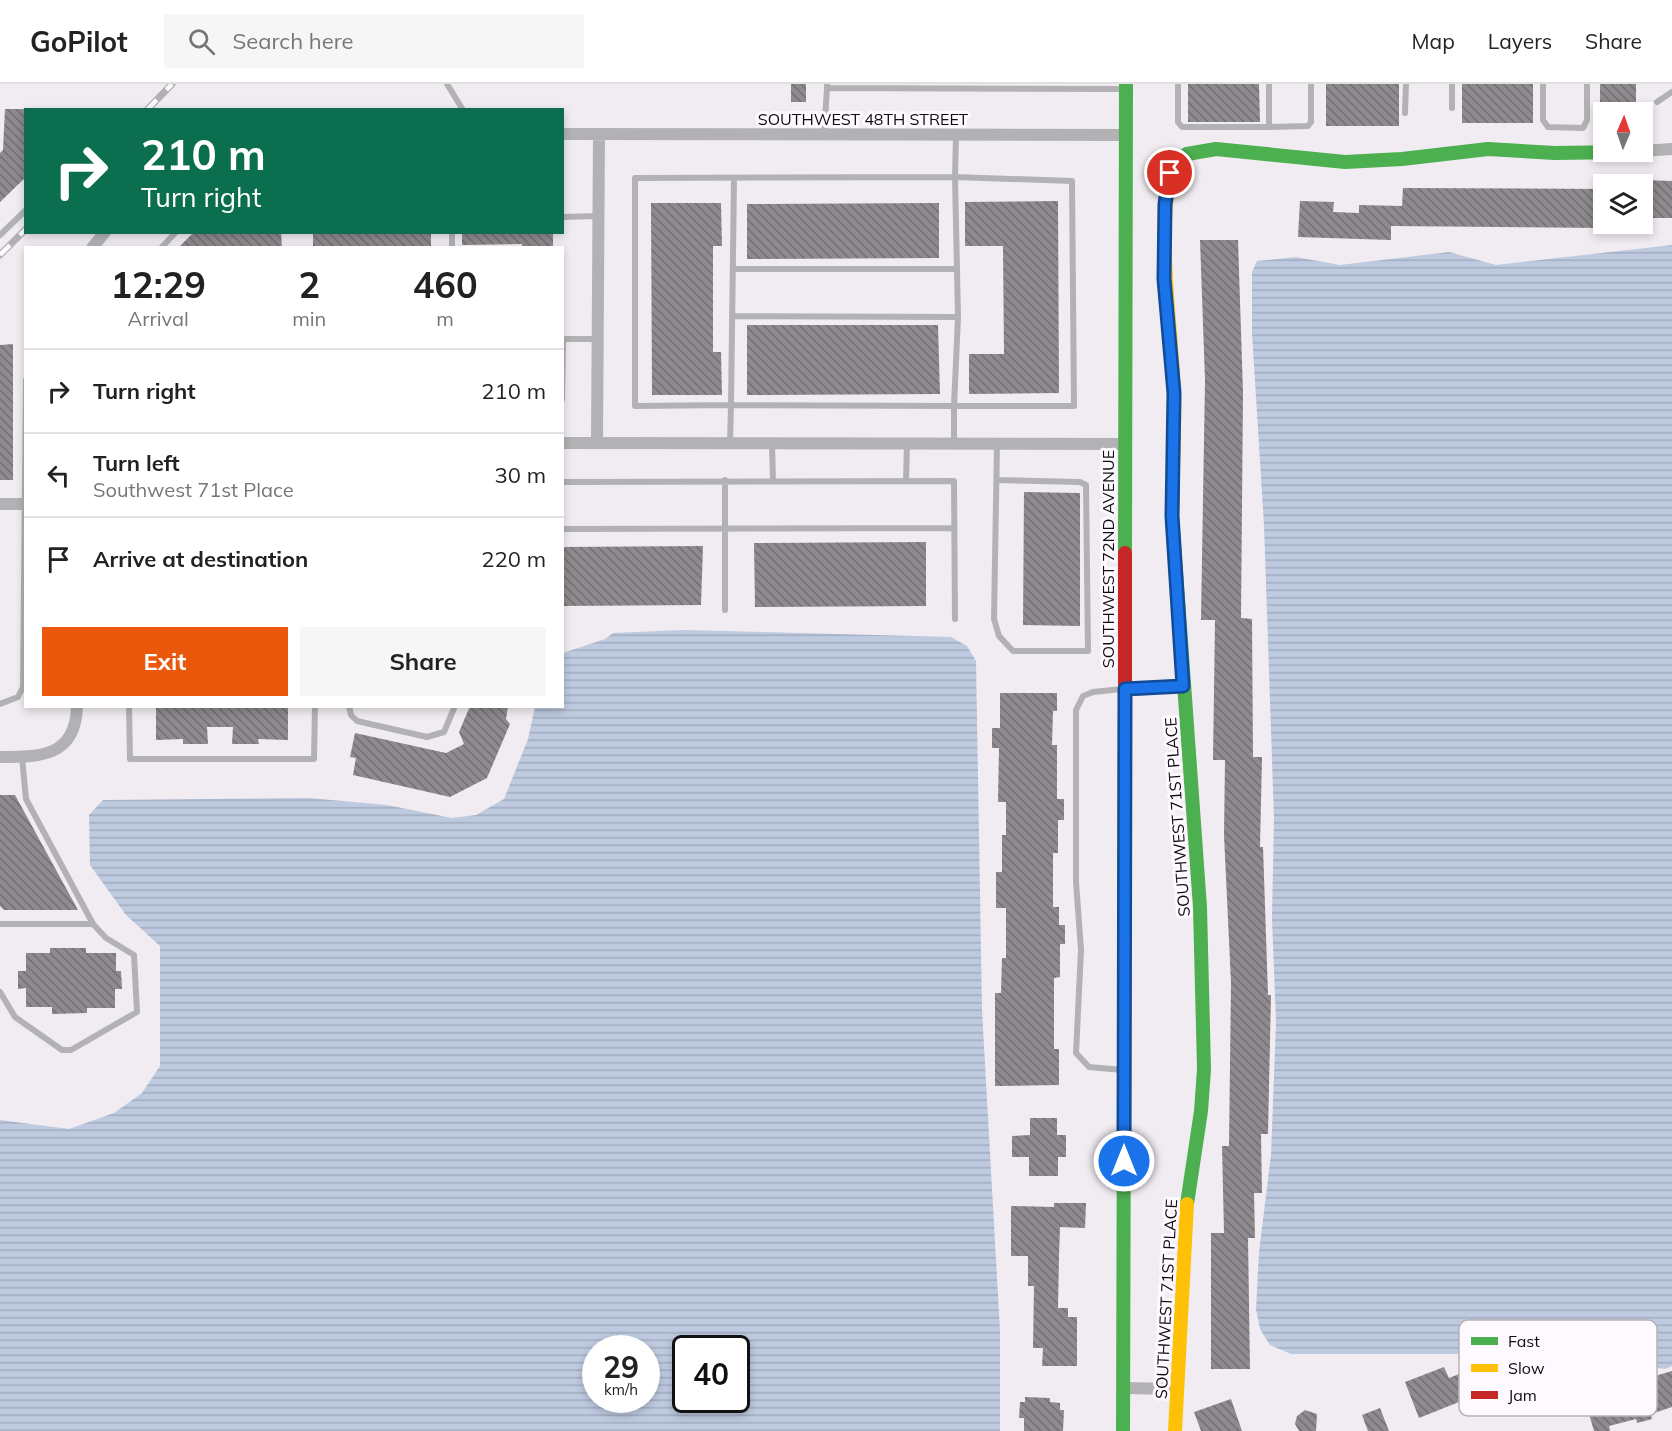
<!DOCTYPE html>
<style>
:root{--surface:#fff;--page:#f6f6f6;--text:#222;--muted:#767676;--line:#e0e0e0;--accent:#ea580c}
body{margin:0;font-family:Mulish,sans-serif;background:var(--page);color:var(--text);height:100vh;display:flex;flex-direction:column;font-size:22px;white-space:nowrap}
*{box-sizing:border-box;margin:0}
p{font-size:20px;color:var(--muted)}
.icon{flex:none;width:33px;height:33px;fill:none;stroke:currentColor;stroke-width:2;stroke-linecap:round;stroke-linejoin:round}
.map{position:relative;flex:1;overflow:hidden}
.details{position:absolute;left:24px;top:162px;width:540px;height:462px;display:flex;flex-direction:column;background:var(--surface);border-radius:0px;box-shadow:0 3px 9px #0003}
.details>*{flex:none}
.guide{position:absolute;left:24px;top:24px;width:540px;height:126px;border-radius:0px;box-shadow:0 3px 9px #0003;background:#0b6e4f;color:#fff;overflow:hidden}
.needle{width:39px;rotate:2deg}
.fabs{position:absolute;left:1593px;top:18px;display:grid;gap:12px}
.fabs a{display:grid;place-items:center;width:60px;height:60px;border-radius:0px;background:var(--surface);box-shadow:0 3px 9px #0003;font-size:30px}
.speed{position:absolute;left:582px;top:1251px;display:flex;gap:12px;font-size:30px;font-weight:700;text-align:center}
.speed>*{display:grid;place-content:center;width:78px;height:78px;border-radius:50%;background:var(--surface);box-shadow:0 3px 9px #0003;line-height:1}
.speed small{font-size:15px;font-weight:400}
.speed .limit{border:3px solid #111;border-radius:9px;background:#fff;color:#111}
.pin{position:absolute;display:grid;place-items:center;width:51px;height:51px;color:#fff;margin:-26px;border:3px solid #fff;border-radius:50%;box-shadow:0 2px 6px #0007}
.me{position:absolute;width:66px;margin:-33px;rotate:0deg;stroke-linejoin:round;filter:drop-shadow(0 0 4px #0008)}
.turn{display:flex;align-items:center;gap:21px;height:126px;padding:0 18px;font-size:27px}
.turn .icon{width:78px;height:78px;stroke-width:2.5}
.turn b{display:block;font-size:42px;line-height:51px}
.eta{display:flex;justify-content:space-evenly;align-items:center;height:102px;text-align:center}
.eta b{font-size:36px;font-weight:700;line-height:42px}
.cta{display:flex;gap:12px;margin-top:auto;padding:12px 18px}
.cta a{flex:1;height:69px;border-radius:0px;background:var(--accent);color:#fff;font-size:24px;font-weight:700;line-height:69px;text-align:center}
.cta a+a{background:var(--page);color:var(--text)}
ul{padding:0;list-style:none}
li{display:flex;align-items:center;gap:18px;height:84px;padding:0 18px;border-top:2px solid var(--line)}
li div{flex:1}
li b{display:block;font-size:22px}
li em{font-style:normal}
header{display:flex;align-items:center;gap:36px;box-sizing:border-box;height:84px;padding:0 30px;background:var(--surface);border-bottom:2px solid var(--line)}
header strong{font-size:28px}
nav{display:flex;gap:33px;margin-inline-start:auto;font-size:21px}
.search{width:420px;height:54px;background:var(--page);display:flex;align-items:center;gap:15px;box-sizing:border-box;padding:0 21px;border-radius:0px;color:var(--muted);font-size:22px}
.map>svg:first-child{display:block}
</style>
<header>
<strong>GoPilot</strong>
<div class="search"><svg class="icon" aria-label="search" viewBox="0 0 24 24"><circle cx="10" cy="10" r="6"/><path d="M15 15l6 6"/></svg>Search here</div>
<nav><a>Map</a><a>Layers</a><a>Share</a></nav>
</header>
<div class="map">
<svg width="1672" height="1347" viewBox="0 0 1672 1347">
<defs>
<pattern id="water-rules" width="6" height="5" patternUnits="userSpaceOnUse" patternTransform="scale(1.5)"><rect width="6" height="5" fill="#becae0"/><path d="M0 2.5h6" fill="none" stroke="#a2acbf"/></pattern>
<pattern id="building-back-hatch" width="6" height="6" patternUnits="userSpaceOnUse" patternTransform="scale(1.5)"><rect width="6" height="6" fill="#8e8a8e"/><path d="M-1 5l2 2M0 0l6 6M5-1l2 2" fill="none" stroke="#726f72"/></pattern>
</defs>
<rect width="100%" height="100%" fill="#f1ecf1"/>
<path fill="url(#water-rules)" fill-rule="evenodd" d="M 1672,161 L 1672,1282 L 1665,1285 L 1570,1273 L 1503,1270 L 1291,1270 L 1270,1261 L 1260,1245 L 1256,1225 L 1259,1168 L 1271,1071 L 1276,938 L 1272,834 L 1274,734 L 1264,441 L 1252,249 L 1252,188 L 1257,177 L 1296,173 L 1340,181 L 1449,168 L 1496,181 Z
M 683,546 L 951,553 L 967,562 L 976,577 L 982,926 L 1000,1247 L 1000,1347 L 0,1347 L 0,1036 L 69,1045 L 114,1029 L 142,1009 L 160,982 L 160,862 L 126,831 L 90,781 L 89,731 L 103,716 L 309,714 L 387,721 L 452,734 L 476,731 L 504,715 L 528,655 L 535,623 L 562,622 L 563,569 L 605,555 L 613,549 ZM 596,1264 L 646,1264 L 646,1316 L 596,1316 ZM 686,1264 L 736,1264 L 736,1316 L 686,1316 Z"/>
<path fill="url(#building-back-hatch)" d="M 791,0 L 806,0 L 806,18 L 791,18 Z
M 1188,0 L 1259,0 L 1260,38 L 1188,38 Z
M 1326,0 L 1399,0 L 1399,42 L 1326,42 Z
M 1462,0 L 1533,0 L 1533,39 L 1462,39 Z
M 1600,0 L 1636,0 L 1636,28 L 1600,28 Z
M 5,25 L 26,25 L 26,93 L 0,118 L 0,69 L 3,66 Z
M 1642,96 L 1672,97 L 1672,134 L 1642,134 Z
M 1403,104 L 1604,105 L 1604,144 L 1391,142 L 1391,156 L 1298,153 L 1300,117 L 1334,118 L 1333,128 L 1359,129 L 1359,121 L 1402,122 Z
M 1058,117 L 1059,309 L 969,310 L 969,270 L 1004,270 L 1003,162 L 965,162 L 965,118 Z
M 651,119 L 721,119 L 722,162 L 713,162 L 713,268 L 721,268 L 722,311 L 652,311 Z
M 939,119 L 939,174 L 747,175 L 747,120 Z
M 194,148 L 281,148 L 282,164 L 178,164 Z
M 313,148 L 431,148 L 431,164 L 313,164 Z
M 462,148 L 553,148 L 553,164 L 522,164 L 522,160 L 462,161 Z
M 1200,156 L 1238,156 L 1243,308 L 1241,534 L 1252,535 L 1253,673 L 1262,673 L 1260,763 L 1263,763 L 1268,911 L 1271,911 L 1268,1050 L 1261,1050 L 1262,1109 L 1254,1109 L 1255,1154 L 1248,1154 L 1250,1285 L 1211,1285 L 1211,1149 L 1224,1149 L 1222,1062 L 1229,1062 L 1231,899 L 1224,751 L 1225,676 L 1213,676 L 1215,536 L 1201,536 L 1205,296 Z
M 747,241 L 938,241 L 940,310 L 747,311 Z
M 13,260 L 13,396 L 0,396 L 0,261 Z
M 1024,408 L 1080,409 L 1080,542 L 1023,541 Z
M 926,458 L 926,522 L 755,523 L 754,459 Z
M 703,462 L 701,521 L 563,522 L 562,463 Z
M 1000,609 L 1057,609 L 1057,627 L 1053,627 L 1052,661 L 1057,661 L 1057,715 L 1064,715 L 1064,736 L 1058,736 L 1058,769 L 1053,769 L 1053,823 L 1059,823 L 1059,841 L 1065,841 L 1065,860 L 1060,860 L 1060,893 L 1054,894 L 1054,965 L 1059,965 L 1059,1001 L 995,1002 L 995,909 L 1001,909 L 1002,874 L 1006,874 L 1006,824 L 996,824 L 996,788 L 1002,788 L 1002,751 L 1006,751 L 1006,718 L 998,718 L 999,664 L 992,664 L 992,644 L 1000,644 Z
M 156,622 L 288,622 L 288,656 L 258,655 L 259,660 L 232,660 L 233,643 L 207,643 L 208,660 L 183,660 L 183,655 L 156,656 Z
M 470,622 L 508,622 L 506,635 L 510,640 L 487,694 L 450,713 L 353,691 L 356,674 L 350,673 L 355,649 L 446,669 L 464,660 L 459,648 Z
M 0,711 L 15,711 L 78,826 L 4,826 L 0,822 Z
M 50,864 L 86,864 L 86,869 L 116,869 L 116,887 L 121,887 L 122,905 L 115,905 L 115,924 L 87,924 L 87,929 L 52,930 L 52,923 L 26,923 L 26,904 L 18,905 L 18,887 L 26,887 L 26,869 L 50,869 Z
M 1030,1034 L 1057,1034 L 1057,1051 L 1066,1051 L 1066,1073 L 1058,1073 L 1058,1092 L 1029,1092 L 1029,1073 L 1012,1073 L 1012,1052 L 1030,1051 Z
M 1054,1119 L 1086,1119 L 1085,1144 L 1060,1143 L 1059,1172 L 1058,1224 L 1068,1224 L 1068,1233 L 1077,1233 L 1077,1282 L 1042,1282 L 1043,1264 L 1033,1264 L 1034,1202 L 1028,1202 L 1028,1172 L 1011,1172 L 1011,1122 L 1054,1123 Z
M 1444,1283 L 1449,1294 L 1469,1286 L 1471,1293 L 1487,1287 L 1489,1293 L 1514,1283 L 1517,1290 L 1531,1284 L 1534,1292 L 1546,1287 L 1560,1323 L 1545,1329 L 1543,1323 L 1529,1328 L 1526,1321 L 1509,1327 L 1504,1313 L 1464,1329 L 1459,1318 L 1419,1334 L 1405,1298 Z
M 1672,1287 L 1672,1323 L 1651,1330 L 1652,1335 L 1637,1339 L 1636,1335 L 1609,1342 L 1610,1347 L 1594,1347 L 1584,1313 Z
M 1025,1313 L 1050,1314 L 1050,1318 L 1060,1319 L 1060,1326 L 1064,1326 L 1063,1347 L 1024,1347 L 1024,1334 L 1019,1334 L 1020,1318 L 1025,1318 Z
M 1231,1315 L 1242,1347 L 1201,1347 L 1194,1328 Z
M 1380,1324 L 1389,1347 L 1368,1347 L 1362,1331 Z
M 1305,1326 L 1317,1330 L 1316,1347 L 1299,1347 L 1295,1340 L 1297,1332 Z"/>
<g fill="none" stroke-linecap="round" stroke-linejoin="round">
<path stroke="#b2b2b5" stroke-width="6" d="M 447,0 L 463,26
M 827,0 L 827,4 L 1125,5
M 1178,0 L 1178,38 L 1182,43 L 1269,43
M 1269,0 L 1269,43 L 1308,42 L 1311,38 L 1311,0
M 1543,0 L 1543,36 L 1548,43 L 1583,44 L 1587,36 L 1587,0
M 1657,18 L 1672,8
M 1452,24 L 1452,0
M 1405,29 L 1406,0
M 824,51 L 827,4
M 562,133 L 598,132
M 0,151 L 26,126
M 161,164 L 176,148
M 452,164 L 452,148
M 733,185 L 956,185
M 732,232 L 958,233
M 562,316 L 563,255 L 598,255
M 730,359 L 731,321 L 635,322 L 635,94 L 955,93 L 958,233 L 954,322 L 731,321 L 734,94
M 772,360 L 773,397
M 954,360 L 954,322 L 1074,322 L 1072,97 L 955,93 L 956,52
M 997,396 L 1080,398 L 1086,401 L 1088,567 L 1013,567 L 999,552 L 994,535 L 997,360
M 906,397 L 907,360
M 562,398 L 954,397 L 955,535
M 562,445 L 954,444
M 725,526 L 725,396
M 1122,605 L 1093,608 L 1083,612 L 1076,626 L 1076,798 L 1081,866 L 1076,969 L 1089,983 L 1123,986
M 0,620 L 18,613 L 23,603 L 26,296
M 129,622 L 130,675 L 314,675 L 315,622
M 349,622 L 351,631 L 357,637 L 427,653 L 444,648 L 455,622
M 0,840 L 93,840
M 0,908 L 15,933 L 62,966 L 71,966 L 137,928 L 134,871 L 106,854 L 93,840 L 26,715 L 22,673"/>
<path stroke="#b2b2b5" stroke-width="12" d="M 562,50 L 1126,51
M 1642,67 L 1672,65
M 92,164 L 105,148
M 562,359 L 1125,360
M 597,359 L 599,50
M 0,420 L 26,420
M 1125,605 L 1183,602
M 0,673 C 40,673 76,673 77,622
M 1123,1304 L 1177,1305"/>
<path stroke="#4caf50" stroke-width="14" d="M 1169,93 L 1179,75 L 1187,70 L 1216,65 L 1345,78 L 1402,75 L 1488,65 L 1555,69 L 1624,68
M 1173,396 L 1172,432 L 1200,823 L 1204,985 L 1201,1027 L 1187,1120
M 1125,469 L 1126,0
M 1123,1347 L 1125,638"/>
<path stroke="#ffc107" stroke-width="14" d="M 1169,93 C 1158,166 1171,236 1174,309 C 1175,338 1173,367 1173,396
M 1175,1347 L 1187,1120"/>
<path stroke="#c62828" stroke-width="14" d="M 1125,638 L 1125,469"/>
<g stroke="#b3b0b4" stroke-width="7">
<path id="rail" d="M 147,26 L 172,0
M 0,171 L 26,145"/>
</g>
<use href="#rail" stroke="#fef9fe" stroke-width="4.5" stroke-dasharray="14" stroke-linecap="butt"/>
</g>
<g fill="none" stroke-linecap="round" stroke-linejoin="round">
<g stroke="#114b97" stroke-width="15">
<path id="route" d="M 1124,1077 L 1125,605 L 1183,602 L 1172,432 L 1174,309 L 1164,195 L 1165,120 L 1170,89"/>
</g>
<use href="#route" stroke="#1a73e8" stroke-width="10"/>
</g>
<g text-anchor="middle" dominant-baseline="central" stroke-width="6" stroke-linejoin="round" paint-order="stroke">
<g font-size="16" fill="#0f0c0f" stroke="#fef9fe">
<text x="863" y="35">SOUTHWEST 48TH STREET</text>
<text transform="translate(1108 475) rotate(-90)">SOUTHWEST 72ND AVENUE</text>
<text transform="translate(1177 733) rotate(-94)">SOUTHWEST 71ST PLACE</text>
<text transform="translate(1166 1215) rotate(-87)">SOUTHWEST 71ST PLACE</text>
</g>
</g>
<rect x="1459" y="1236" width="198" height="96" rx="9" fill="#fef9fe" stroke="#b6b2b6" stroke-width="1.5"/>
<rect x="1471" y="1253" width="27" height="8" fill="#4caf50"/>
<rect x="1471" y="1280" width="27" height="8" fill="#ffc107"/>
<rect x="1471" y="1307" width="27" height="8" fill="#c62828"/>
<g font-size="16" fill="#0f0c0f">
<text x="1508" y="1263">Fast</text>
<text x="1508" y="1290">Slow</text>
<text x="1508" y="1317">Jam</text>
</g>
</svg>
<div class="fabs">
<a><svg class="needle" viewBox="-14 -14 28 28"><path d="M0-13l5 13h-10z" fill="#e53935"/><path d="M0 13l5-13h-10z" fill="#767676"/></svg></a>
<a><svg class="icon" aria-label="layers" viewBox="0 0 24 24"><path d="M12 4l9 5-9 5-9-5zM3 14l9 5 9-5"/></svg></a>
</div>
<div class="speed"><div>29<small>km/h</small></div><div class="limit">40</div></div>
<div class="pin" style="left:1170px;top:89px;background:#d93025"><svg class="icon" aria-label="arrive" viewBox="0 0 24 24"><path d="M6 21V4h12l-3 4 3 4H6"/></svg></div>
<svg class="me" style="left:1124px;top:1077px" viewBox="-20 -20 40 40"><circle r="17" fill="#1a73e8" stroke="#fff" stroke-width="3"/><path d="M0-11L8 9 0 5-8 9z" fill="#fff"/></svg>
<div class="guide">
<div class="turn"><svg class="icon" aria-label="right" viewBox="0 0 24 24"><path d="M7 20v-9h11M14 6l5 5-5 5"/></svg><div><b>210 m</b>Turn right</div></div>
</div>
<section class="details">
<div class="eta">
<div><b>12:29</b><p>Arrival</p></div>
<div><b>2</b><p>min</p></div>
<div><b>460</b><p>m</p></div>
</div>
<ul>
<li><svg class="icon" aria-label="right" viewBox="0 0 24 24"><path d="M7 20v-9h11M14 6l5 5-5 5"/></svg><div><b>Turn right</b></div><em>210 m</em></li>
<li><svg class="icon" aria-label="left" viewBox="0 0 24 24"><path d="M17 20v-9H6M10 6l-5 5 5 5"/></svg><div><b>Turn left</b><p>Southwest 71st Place</p></div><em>30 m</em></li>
<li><svg class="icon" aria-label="arrive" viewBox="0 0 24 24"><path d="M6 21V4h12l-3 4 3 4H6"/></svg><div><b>Arrive at destination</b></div><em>220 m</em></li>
</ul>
<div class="cta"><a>Exit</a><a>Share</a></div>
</section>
</div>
